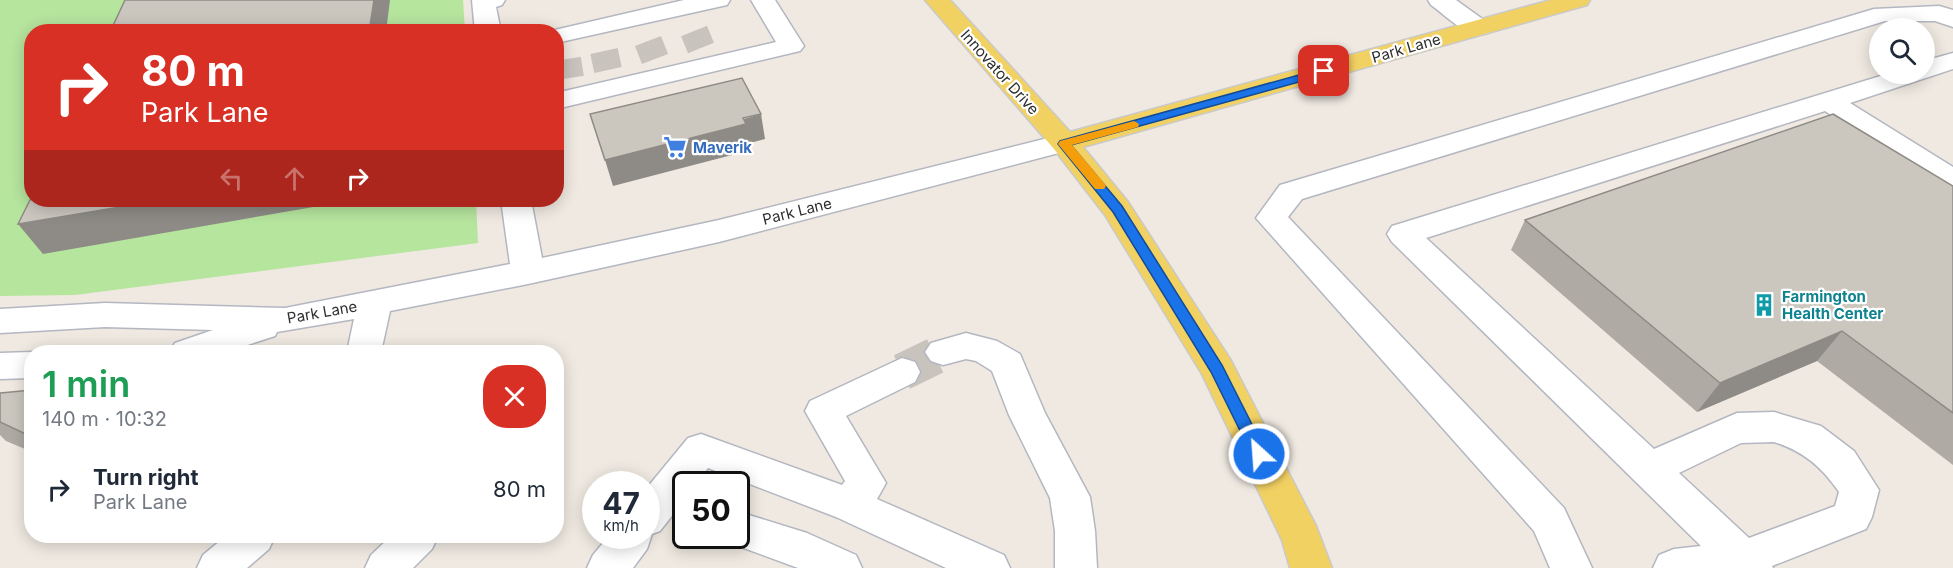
<!DOCTYPE html>
<meta charset="utf-8">
<style>
:root{--surface:#fff;--page:#f6f6f7;--text:#1f2937;--muted:#747a83}
body{margin:0;font-family:Inter,sans-serif;background:var(--page);color:var(--text);height:100vh;display:flex;flex-direction:column;font-size:22px;white-space:nowrap}
*{box-sizing:border-box;margin:0}
p{font-size:20px;color:var(--muted)}
.icon{flex:none;width:33px;height:33px;fill:none;stroke:currentColor;stroke-width:2;stroke-linecap:round;stroke-linejoin:round}
.map{position:relative;flex:1;overflow:hidden}
.details{position:absolute;left:24px;top:345px;width:540px;height:198px;display:flex;flex-direction:column;background:var(--surface);border-radius:24px;box-shadow:0 3px 15px #0003}
.details>*{flex:none}
.hud{position:absolute;left:24px;top:24px;width:540px;height:183px;border-radius:24px;box-shadow:0 3px 15px #0003;background:#d93025;color:#fff;overflow:hidden}
.buttons{position:absolute;left:1869px;top:18px;display:grid;gap:12px}
.buttons a{display:grid;place-items:center;width:66px;height:66px;border-radius:50%;background:var(--surface);box-shadow:0 3px 15px #0003;font-size:30px}
.speed{position:absolute;left:582px;top:471px;display:flex;gap:12px;font-size:30px;font-weight:700;text-align:center}
.speed>*{display:grid;place-content:center;width:78px;height:78px;border-radius:50%;background:var(--surface);box-shadow:0 3px 15px #0003;line-height:1}
.speed small{font-size:15px;font-weight:400}
.speed .limit{border:3px solid #111;border-radius:9px;background:#fff;color:#111}
.pin{position:absolute;display:grid;place-items:center;width:51px;height:51px;color:#fff;margin:-26px;border-radius:12px;box-shadow:0 3px 9px #0006}
.me{position:absolute;width:66px;margin:-33px;rotate:334deg;stroke-linejoin:round;filter:drop-shadow(0 0 4px #0008)}
.turn{display:flex;align-items:center;gap:21px;height:126px;padding:0 18px;font-size:27px}
.turn .icon{width:78px;height:78px;stroke-width:2.5}
.turn b{display:block;font-size:42px;line-height:51px}
.lanes{display:flex;align-items:center;height:57px;padding:0 18px;background:#0003;justify-content:center;gap:30px;direction:ltr}
.lanes .off{opacity:.35}
.round{display:grid;place-items:center;flex:none;width:63px;height:63px;border-radius:24px;background:var(--page)}
.head{display:flex;align-items:center;justify-content:space-between;height:102px;padding:0 18px}
h1{font-size:36px;font-weight:600;line-height:45px;color:#1e9e55}
ul{padding:0;list-style:none}
li{display:flex;align-items:center;gap:18px;height:84px;padding:0 18px}
li div{flex:1}
li b{display:block;font-size:22px}
li em{font-style:normal}
.map>svg:first-child{display:block}
</style>
<div class="map">
<svg width="1953" height="568" viewBox="0 0 1953 568">
<rect width="100%" height="100%" fill="#efe9e1"/>
<path fill="#b6e59e" d="M 0,0 L 463,0 L 465,31 L 32,32 L 32,200 L 476,200 L 478,243 L 75,295 L 0,296 Z"/>
<g fill="none" stroke-linecap="round" stroke-linejoin="round">
<path stroke="#c8c4bd" stroke-width="28" stroke-dasharray="28 14" stroke-linecap="butt" d="M 694,31 L 701,48
M 648,41 L 655,59
M 604,51 L 608,70
M 567,59 L 570,78"/>
<path stroke="#c8c4bd" stroke-width="37" stroke-dasharray="37 18" stroke-linecap="butt" d="M 902,372 L 943,352"/>
<g stroke="#b4b7c1" stroke-width="3">
<path id="minor" d="M 472,0 L 505,0 L 502,5 L 496,7 L 501,32 L 475,32 Z
M 684,0 L 730,0 L 727,5 L 556,43 L 556,32 L 546,32 Z
M 751,0 L 775,0 L 804,46 L 800,51 L 556,109 L 556,93 L 776,42 Z
M 1428,0 L 1456,0 L 1488,23 L 1492,28 L 1488,33 C 1467,39 1448,17 1431,5 Z
M 1939,6 L 1953,10 L 1953,27 L 1935,21 L 1885,21 L 1302,199 L 1288,217 L 1564,508 L 1592,568 L 1550,568 L 1534,531 L 1256,218 L 1280,185 L 1874,9 Z
M 1953,53 L 1953,69 L 1850,103 L 1953,167 L 1953,190 L 1942,187 L 1825,111 L 1426,238 L 1654,449 L 1737,413 L 1774,412 L 1821,426 L 1854,451 L 1879,490 L 1872,517 L 1866,529 L 1772,566 L 1773,568 L 1653,568 L 1659,555 L 1674,549 L 1701,546 L 1392,242 L 1387,234 L 1392,226 L 1887,74 L 1924,74 L 1924,61 ZM 1774,442 C 1803,451 1822,467 1839,492 L 1835,506 L 1749,538 L 1679,473 L 1741,443 Z
M 1064,134 L 1074,137 L 1078,143 L 1074,149 L 719,242 L 528,284 L 390,311 L 381,352 L 347,352 L 354,319 L 277,332 L 275,336 L 226,352 L 169,352 L 175,343 L 213,330 L 105,327 L 0,333 L 0,309 L 105,303 L 285,308 L 510,264 L 501,200 L 531,200 L 542,258 L 719,220 Z
M 966,333 L 997,341 L 1020,354 L 1045,413 L 1090,497 L 1095,531 L 1097,568 L 1055,568 L 1055,531 L 1050,498 L 1009,415 L 992,371 L 976,361 L 966,359 L 943,365 L 931,361 L 925,352 L 931,343 Z
M 32,352 L 35,352 L 32,352 L 32,378 L 0,379 L 0,353 Z
M 902,358 L 915,362 L 920,372 L 915,382 L 846,416 L 886,483 L 877,499 L 1004,555 L 1010,568 L 946,568 L 836,517 L 708,468 L 696,484 L 686,484 L 686,498 L 660,531 L 652,534 L 647,549 L 633,568 L 587,568 L 593,555 L 609,536 L 646,536 L 646,489 L 688,438 L 701,434 L 842,485 L 845,481 L 805,411 L 810,401 Z
M 736,511 L 807,533 L 856,555 L 862,568 L 798,568 L 722,540 L 719,536 L 736,536 Z
M 226,536 L 275,536 L 269,549 L 247,568 L 197,568 L 203,555 Z
M 391,536 L 438,536 L 432,549 L 413,568 L 365,568 L 371,555 Z"/>
</g>
<g stroke="#c9c9c9" stroke-width="3">
<path id="major" d="M 925,0 L 950,0 L 1070,132 L 1551,0 L 1590,0 L 1587,5 L 1083,147 L 1128,202 L 1230,359 L 1316,526 L 1332,568 L 1290,568 L 1282,540 L 1202,374 L 1105,215 L 1054,149 Z"/>
</g>
<use href="#minor" fill="#fff" fill-rule="evenodd"/>
<use href="#major" fill="#f2d163" fill-rule="evenodd"/>
</g>
<path fill="#afaba4" d="M 1953,186 L 1953,465 L 1817,361 L 1697,412 L 1511,250 L 1525,220 Z
M 32,390 L 32,452 L 6,441 L 0,435 L 0,393 Z"/>
<path fill="#8e8b86" d="M 374,0 L 390,0 L 386,32 L 369,32 Z
M 761,114 L 765,139 L 750,143 L 751,150 L 613,186 L 605,160 Z
M 162,200 L 354,200 L 43,254 L 18,224 Z
M 1842,331 L 1817,361 L 1697,412 L 1720,383 Z"/>
<path fill="#cbc7bf" stroke="#8e8b86" stroke-width="1.5" d="M 125,0 L 374,0 L 369,32 L 110,32 Z
M 742,78 L 761,114 L 743,118 L 746,124 L 605,160 L 590,114 Z
M 1833,114 L 1953,186 L 1953,413 L 1842,331 L 1720,383 L 1525,220 Z
M 32,196 L 32,200 L 162,200 L 18,224 Z
M 32,390 L 32,437 L 0,422 L 0,393 Z"/>
<path fill="#1a73e8" stroke="#114b97" stroke-width="1.5" d="M 1324,68 L 1328,69 L 1328,74 L 1071,145 L 1122,206 L 1222,365 L 1267,454 L 1265,459 L 1259,461 L 1254,459 L 1211,372 L 1113,212 L 1058,144 L 1060,141 Z"/>
<path fill="#f59e0b" d="M 1134,121 L 1139,124 L 1138,127 L 1072,145 L 1104,183 L 1106,186 L 1104,189 L 1095,189 L 1058,144 L 1060,141 Z"/>
<defs>
<g id="supermarket-bare" transform="scale(1.8)"><path d="M-6-5.5h2.5l.6 2H6L4.5 2H-2.5L-4.4-4H-6ZM-1.5 3.2a1.3 1.3 0 1 0 .1 0ZM3 3.2a1.3 1.3 0 1 0 .1 0Z" fill="#3f7fe0" stroke="#fff" stroke-width="2.5" paint-order="stroke"/></g>
<g id="building-bare" transform="scale(1.8)"><path d="M-4-6H4V6H1V3H-1V6H-4ZM-2.5-4.3h1.7v1.8h-1.7ZM.8-4.3h1.7v1.8H.8ZM-2.5-1h1.7V.8h-1.7ZM.8-1h1.7V.8H.8Z" fill="#0f9aa8" stroke="#fff" stroke-width="2.5" paint-order="stroke"/></g>
</defs>
<g fill-rule="evenodd">
<use href="#supermarket-bare" x="675" y="147"/>
<use href="#building-bare" x="1764" y="305"/>
</g>
<g text-anchor="middle" dominant-baseline="central" stroke-width="4.5" stroke-linejoin="round" paint-order="stroke">
<g font-size="15" fill="#2e2e2e" stroke="#fff">
<text transform="translate(1406 48) rotate(-16)">Park Lane</text>
<text transform="translate(1000 72) rotate(48)">Innovator Drive</text>
<text transform="translate(797 211) rotate(-14)">Park Lane</text>
<text transform="translate(322 312) rotate(-10)">Park Lane</text>
</g>
<g font-size="15" font-weight="bold" fill="#366cbe" stroke="#fff" text-anchor="start">
<text x="693" y="147">Maverik</text>
</g>
<g font-size="15" font-weight="bold" fill="#0d838f" stroke="#fff" text-anchor="start">
<text x="1782" y="296">Farmington<tspan x="1782" dy="17">Health Center</tspan></text>
</g>
</g>
</svg>
<div class="buttons">
<a><svg class="icon" aria-label="search" viewBox="0 0 24 24"><circle cx="10" cy="10" r="6"/><path d="M15 15l6 6"/></svg></a>
</div>
<div class="speed"><div>47<small>km/h</small></div><div class="limit">50</div></div>
<div class="pin" style="left:1324px;top:71px;background:#d93025"><svg class="icon" aria-label="arrive" viewBox="0 0 24 24"><path d="M6 21V4h12l-3 4 3 4H6"/></svg></div>
<svg class="me" style="left:1259px;top:454px" viewBox="-20 -20 40 40"><circle r="17" fill="#1a73e8" stroke="#fff" stroke-width="3"/><path d="M0-11L8 9 0 5-8 9z" fill="#fff"/></svg>
<div class="hud">
<div class="turn"><svg class="icon" aria-label="right" viewBox="0 0 24 24"><path d="M7 20v-9h11M14 6l5 5-5 5"/></svg><div><b>80 m</b>Park Lane</div></div>
<div class="lanes"><svg class="icon off" aria-label="left" viewBox="0 0 24 24"><path d="M17 20v-9H6M10 6l-5 5 5 5"/></svg><svg class="icon off" aria-label="ahead" viewBox="0 0 24 24"><path d="M12 20V5M6 11l6-6 6 6"/></svg><svg class="icon" aria-label="right" viewBox="0 0 24 24"><path d="M7 20v-9h11M14 6l5 5-5 5"/></svg></div>
</div>
<section class="details">
<div class="head"><div><h1>1 min</h1><p>140 m · 10:32</p></div><a class="round" style="background:#d93025;color:#fff"><svg class="icon" aria-label="close" viewBox="0 0 24 24"><path d="M6 6l12 12M18 6L6 18"/></svg></a></div>
<ul>
<li><svg class="icon" aria-label="right" viewBox="0 0 24 24"><path d="M7 20v-9h11M14 6l5 5-5 5"/></svg><div><b>Turn right</b><p>Park Lane</p></div><em>80 m</em></li>
</ul>
</section>
</div>
